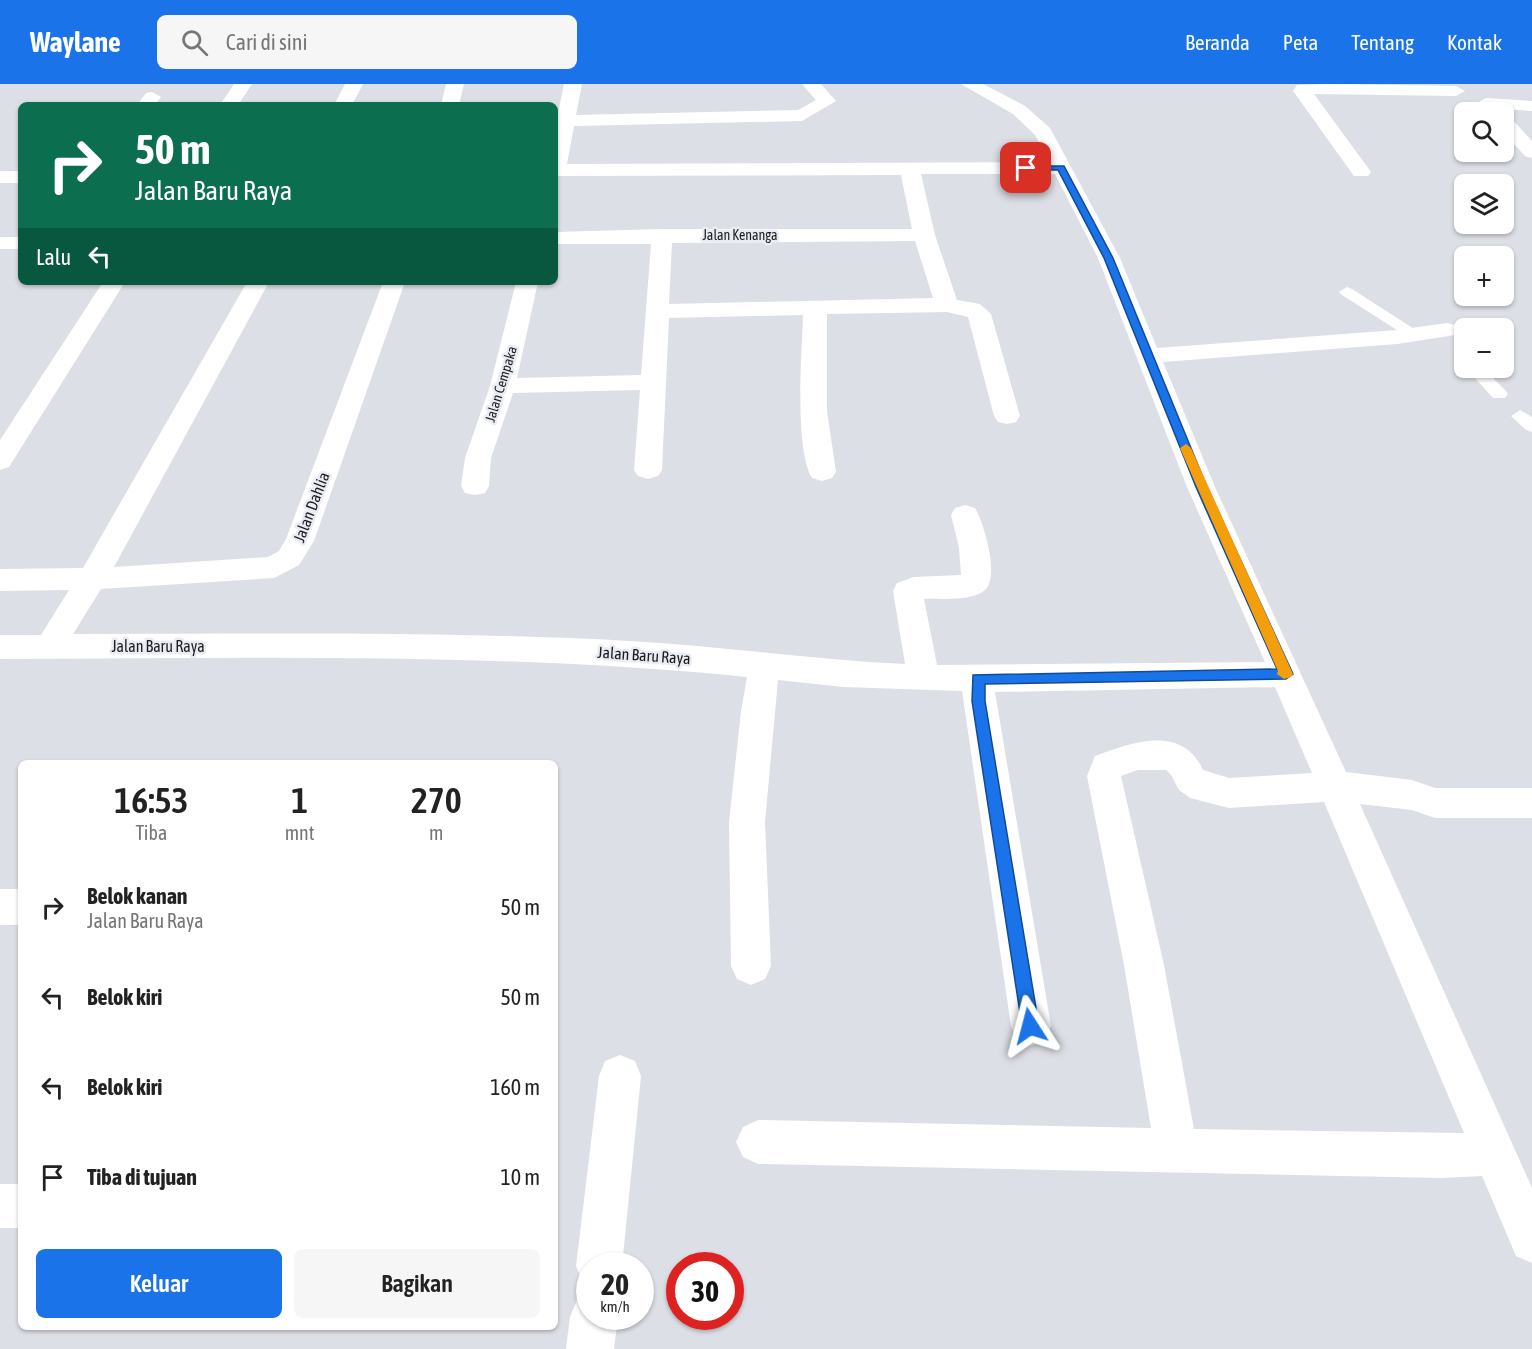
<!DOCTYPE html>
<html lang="id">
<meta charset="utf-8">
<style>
:root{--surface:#fff;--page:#f6f6f6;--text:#222;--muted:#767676;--accent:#1a73e8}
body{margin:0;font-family:"Asap Condensed",sans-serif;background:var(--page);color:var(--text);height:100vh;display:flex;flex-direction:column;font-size:22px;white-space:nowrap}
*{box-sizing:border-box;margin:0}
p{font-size:20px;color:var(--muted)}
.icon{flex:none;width:33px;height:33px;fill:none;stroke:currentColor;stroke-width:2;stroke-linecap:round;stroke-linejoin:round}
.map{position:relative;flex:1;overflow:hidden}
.side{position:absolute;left:18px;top:676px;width:540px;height:570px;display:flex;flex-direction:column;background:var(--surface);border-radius:9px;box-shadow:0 2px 4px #0004}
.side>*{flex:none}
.guide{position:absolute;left:18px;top:18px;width:540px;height:183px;border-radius:9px;box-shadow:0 2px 4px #0004;background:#0b6e4f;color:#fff;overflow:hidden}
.fabs{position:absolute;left:1454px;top:18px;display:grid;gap:12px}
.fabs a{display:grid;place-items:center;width:60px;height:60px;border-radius:9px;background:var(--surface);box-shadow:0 2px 4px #0004;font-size:30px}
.speed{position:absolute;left:576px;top:1168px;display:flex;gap:12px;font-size:30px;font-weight:700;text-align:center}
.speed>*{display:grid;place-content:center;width:78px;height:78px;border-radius:50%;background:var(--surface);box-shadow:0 2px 4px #0004;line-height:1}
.speed small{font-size:15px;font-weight:400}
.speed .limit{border:9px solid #d22;background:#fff;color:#111}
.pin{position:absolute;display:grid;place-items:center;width:51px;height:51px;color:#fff;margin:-26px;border-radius:12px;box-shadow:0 3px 9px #0006}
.me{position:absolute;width:66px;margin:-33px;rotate:351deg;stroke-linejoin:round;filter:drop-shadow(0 0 4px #0008)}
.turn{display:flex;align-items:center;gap:21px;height:126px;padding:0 18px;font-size:27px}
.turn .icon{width:78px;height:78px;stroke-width:2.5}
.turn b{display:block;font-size:42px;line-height:51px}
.then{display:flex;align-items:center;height:57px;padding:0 18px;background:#0003;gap:12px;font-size:22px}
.eta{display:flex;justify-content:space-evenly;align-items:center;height:102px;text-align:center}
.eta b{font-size:36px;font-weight:600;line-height:42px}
.action{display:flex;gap:12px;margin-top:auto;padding:12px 18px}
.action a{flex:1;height:69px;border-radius:9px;background:var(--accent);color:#fff;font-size:24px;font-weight:600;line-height:69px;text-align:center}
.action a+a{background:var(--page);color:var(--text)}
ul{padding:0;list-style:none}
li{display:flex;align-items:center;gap:18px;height:90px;padding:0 18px}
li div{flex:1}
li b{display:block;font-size:22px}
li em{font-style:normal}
header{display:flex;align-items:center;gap:36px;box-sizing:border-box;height:84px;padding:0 30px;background:var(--accent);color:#fff}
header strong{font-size:28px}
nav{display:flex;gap:33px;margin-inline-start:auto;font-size:21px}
.search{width:420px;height:54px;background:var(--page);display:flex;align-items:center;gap:15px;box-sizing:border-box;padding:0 21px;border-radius:9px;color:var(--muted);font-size:22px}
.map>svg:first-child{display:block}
</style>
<header>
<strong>Waylane</strong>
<div class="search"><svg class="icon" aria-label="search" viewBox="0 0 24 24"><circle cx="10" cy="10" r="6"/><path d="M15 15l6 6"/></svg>Cari di sini</div>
<nav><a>Beranda</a><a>Peta</a><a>Tentang</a><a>Kontak</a></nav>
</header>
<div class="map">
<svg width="1532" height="1265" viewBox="0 0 1532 1265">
<rect width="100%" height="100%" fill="#dddfe6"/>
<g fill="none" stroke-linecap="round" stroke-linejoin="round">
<path fill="#fff" fill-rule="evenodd" d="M 1347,203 L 1352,205 L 1422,250 L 1414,255 L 1408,253 L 1342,211 L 1339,208 Z
M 1466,284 L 1483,284 L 1505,306 L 1508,310 L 1505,314 L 1493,314 Z
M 1520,326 L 1532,333 L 1532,348 L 1526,346 L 1511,332 Z"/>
<path fill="#fff" fill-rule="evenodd" d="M 234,0 L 252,0 L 238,21 L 220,21 Z
M 345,0 L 363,0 L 352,21 L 334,21 Z
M 446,0 L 464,0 L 459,21 L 441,21 Z
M 564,0 L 582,0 L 576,31 L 798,26 L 816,16 L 802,0 L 821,0 L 836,17 L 802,37 L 574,42 L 567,80 L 1049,78 L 1035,51 L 1013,30 L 961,0 L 983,0 L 1025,22 L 1050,44 L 1120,174 L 1157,264 L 1397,246 L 1447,239 L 1455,241 L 1459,246 L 1455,251 L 1397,260 L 1163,278 L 1215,403 L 1346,688 L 1412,696 L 1435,704 L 1532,704 L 1532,734 L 1435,734 L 1412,726 L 1360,720 L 1532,1104 L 1532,1179 L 1516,1172 L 1482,1092 L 1442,1094 L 758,1080 L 743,1073 L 736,1058 L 743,1043 L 758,1036 L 1151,1044 L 1124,881 L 1087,692 L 1095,672 C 1133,658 1182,640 1203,686 L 1229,694 L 1312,689 L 1275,603 L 995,608 L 1051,942 L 1045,956 L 1031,962 L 1017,956 L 1011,942 L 962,607 L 843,603 L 778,596 L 765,738 L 771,882 L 765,895 L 751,901 L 737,895 L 731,882 L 729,738 L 741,627 L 747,593 C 499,568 249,574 0,575 L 0,551 L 41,551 L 69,506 L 0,507 L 0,485 L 83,484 L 247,198 L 269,198 L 114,483 L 268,473 L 279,467 L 286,455 L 383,198 L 405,198 L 314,457 L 299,481 L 274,494 L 101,505 L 73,550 C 259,550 445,547 630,557 C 722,562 812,576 905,580 L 893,507 L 897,499 L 914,493 L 961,491 L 959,464 L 951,431 L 955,424 L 965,421 L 975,424 C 984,439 1000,493 985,506 C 971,518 941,514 924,515 L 937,581 L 1265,578 L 1187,403 L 1098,174 L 1055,90 L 921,90 L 935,151 L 957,216 L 980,220 L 991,230 L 1020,332 L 1016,338 L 1007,340 L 998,338 L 994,332 L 968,233 L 947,228 L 827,230 L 827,327 L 836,388 L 832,394 L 822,397 L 812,394 C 794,364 802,268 803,231 L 669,234 L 662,386 L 658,392 L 648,395 L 638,392 L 634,386 L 640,306 L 513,309 L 491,374 L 489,402 L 485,409 L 475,411 L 465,409 L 461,402 L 465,374 L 490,302 L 516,198 L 538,198 L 517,294 L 641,291 L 651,160 L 555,160 L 555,148 L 662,145 L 912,145 L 901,91 L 555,92 L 555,44 ZM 915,157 L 933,214 L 669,220 L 672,159 ZM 1138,686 L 1166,686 L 1171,691 L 1179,706 L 1190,714 L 1229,724 L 1324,718 L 1464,1049 L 1194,1045 L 1164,881 L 1121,692 Z
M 1330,0 L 1456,2 L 1465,7 L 1456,12 L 1314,10 L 1371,88 L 1368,92 L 1354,92 L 1293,7 L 1297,1 Z
M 152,8 L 161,13 L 155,21 L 137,21 L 146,9 Z
M 1486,14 L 1532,17 L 1532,27 L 1480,23 L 1477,19 Z
M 1503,31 L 1510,33 L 1532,57 L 1532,74 L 1525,72 L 1503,48 Z
M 0,87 L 21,87 L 21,99 L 0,99 Z
M 0,153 L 21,153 L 21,165 L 0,165 Z
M 103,198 L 125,198 L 9,383 L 0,386 L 0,356 Z
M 0,805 L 21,805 L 21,841 L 0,841 Z
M 620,971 L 635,977 L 641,992 L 622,1182 L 590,1182 L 590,1201 L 583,1198 L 576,1182 L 599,992 L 605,977 Z
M 0,1100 L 21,1100 L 21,1144 L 0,1144 Z
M 590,1211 L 590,1233 L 618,1233 L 614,1265 L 566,1265 L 570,1233 L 577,1216 Z"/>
</g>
<path fill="#1a73e8" stroke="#114b97" stroke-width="1.5" d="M 1023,82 L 1064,82 L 1113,174 L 1207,403 L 1293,590 L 1286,595 L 985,600 L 985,617 L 1039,942 L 1036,948 L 1030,950 L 1025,948 L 1022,942 L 972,617 L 973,591 L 1277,585 L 1196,403 L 1104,174 L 1058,86 L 1026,86 Z"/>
<path fill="#f59e0b" d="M 1186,360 L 1191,364 L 1293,590 L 1291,593 L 1284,595 L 1277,590 L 1278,587 L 1180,364 Z"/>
<g text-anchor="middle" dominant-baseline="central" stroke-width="5" stroke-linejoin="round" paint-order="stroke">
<g font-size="14" fill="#1b1c1e" stroke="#eaecf3">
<text x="740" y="151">Jalan Kenanga</text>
<text transform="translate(501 300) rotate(-73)">Jalan Cempaka</text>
</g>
<g font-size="16" fill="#1b1c1e" stroke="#eaecf3">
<text transform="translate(311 423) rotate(-69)">Jalan Dahlia</text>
<text x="158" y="562">Jalan Baru Raya</text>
<text transform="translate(644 571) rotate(4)">Jalan Baru Raya</text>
</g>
</g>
</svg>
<div class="fabs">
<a><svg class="icon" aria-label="search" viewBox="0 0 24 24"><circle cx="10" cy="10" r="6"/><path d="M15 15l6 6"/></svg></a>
<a><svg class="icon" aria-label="layers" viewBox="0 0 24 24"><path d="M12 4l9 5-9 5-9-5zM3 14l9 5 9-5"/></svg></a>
<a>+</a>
<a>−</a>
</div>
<div class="speed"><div>20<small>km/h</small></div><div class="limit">30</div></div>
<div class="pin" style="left:1026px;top:84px;background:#d93025"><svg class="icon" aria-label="arrive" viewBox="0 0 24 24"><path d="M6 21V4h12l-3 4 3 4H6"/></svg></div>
<svg class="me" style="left:1030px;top:942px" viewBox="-20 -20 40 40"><path d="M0-17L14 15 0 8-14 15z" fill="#1a73e8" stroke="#fff" stroke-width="4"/></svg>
<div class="guide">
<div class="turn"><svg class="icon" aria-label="right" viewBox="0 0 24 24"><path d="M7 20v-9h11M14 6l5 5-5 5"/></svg><div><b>50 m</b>Jalan Baru Raya</div></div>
<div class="then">Lalu<svg class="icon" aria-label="left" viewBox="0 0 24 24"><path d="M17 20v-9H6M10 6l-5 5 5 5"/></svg></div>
</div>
<section class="side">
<div class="eta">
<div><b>16:53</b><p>Tiba</p></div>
<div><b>1</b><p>mnt</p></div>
<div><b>270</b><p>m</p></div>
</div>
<ul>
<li><svg class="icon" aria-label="right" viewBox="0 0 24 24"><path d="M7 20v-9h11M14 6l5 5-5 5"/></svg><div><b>Belok kanan</b><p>Jalan Baru Raya</p></div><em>50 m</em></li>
<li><svg class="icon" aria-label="left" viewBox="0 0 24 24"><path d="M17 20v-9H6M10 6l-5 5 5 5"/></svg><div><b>Belok kiri</b></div><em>50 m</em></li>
<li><svg class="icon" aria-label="left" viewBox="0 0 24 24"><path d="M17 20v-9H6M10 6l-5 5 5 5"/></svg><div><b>Belok kiri</b></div><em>160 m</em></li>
<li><svg class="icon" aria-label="arrive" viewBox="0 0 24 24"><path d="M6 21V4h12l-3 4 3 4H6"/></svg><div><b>Tiba di tujuan</b></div><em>10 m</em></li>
</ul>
<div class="action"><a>Keluar</a><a>Bagikan</a></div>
</section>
</div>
